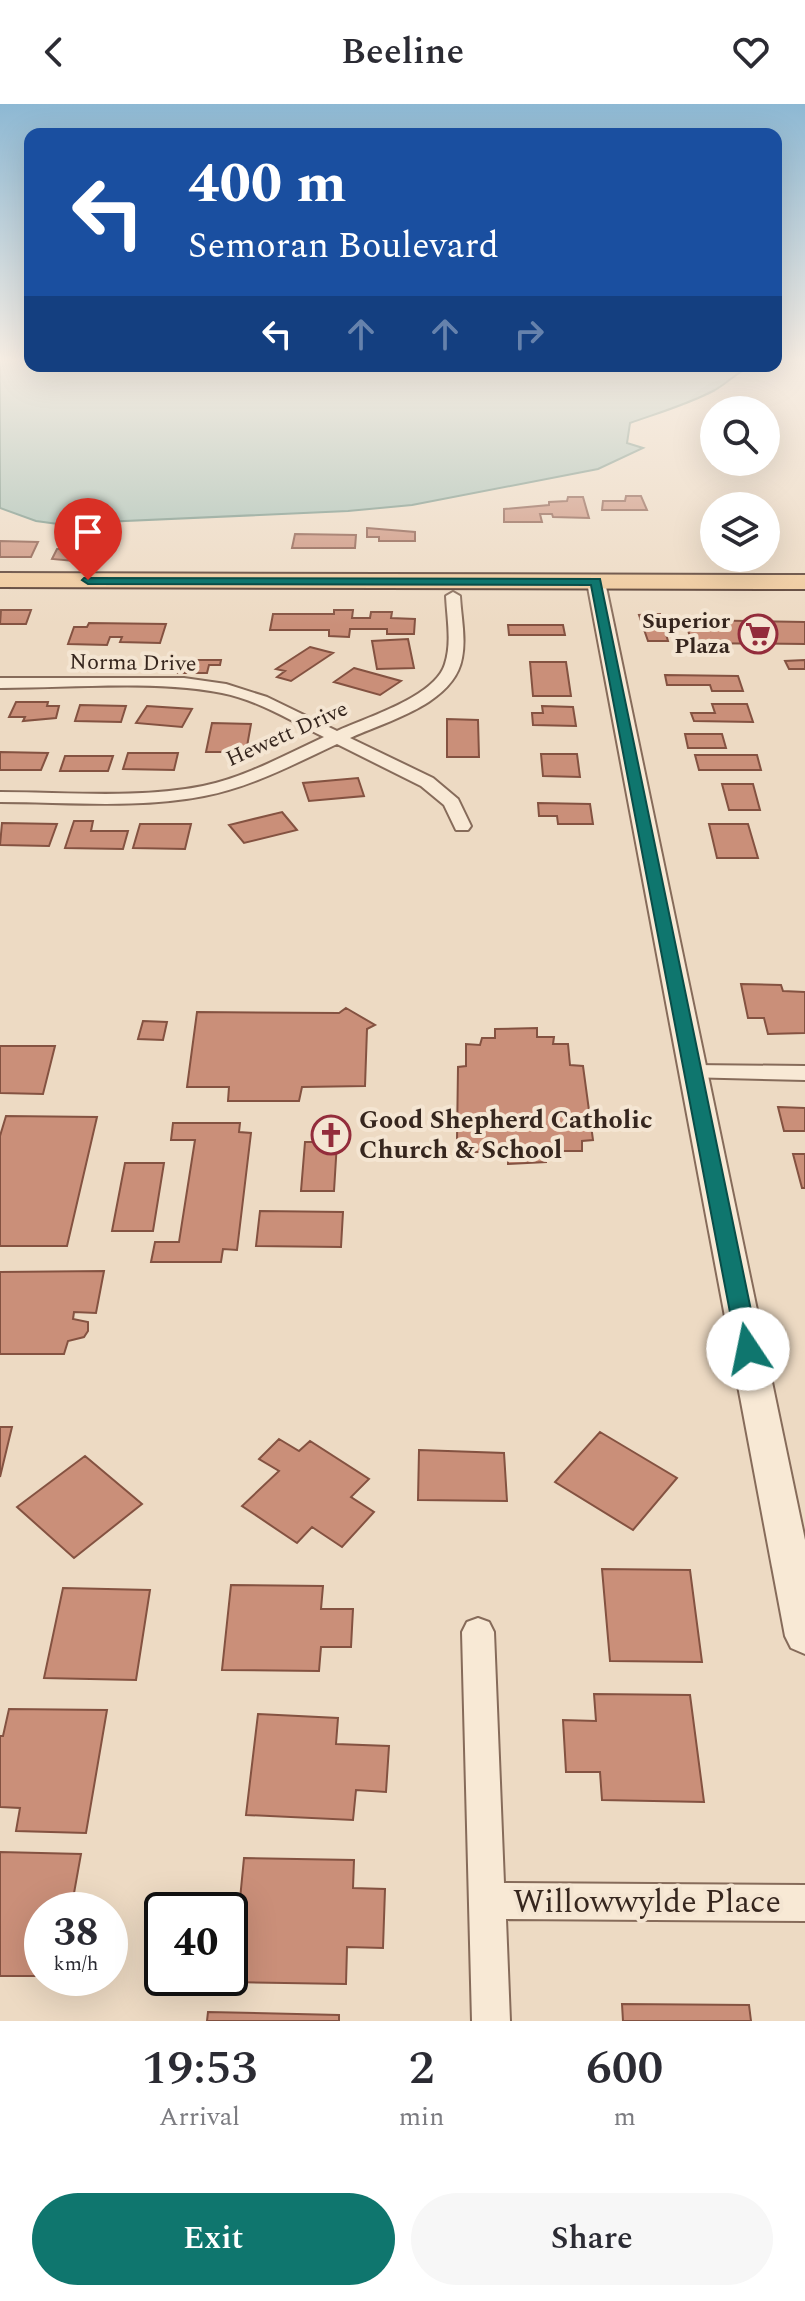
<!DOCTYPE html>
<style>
:root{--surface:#fff;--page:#f7f7f7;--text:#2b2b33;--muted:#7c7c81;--accent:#0f766e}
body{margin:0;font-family:Spectral,serif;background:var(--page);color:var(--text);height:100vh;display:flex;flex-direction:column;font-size:30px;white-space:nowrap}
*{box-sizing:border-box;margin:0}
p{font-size:26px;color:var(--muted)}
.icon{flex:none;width:44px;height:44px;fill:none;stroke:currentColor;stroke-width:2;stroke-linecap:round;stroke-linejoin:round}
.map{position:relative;height:1917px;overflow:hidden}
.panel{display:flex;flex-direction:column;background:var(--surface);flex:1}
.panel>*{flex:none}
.banner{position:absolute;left:24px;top:24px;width:758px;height:244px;border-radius:16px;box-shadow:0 8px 32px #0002;background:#1a4fa0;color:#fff;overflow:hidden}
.controls{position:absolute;left:700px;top:292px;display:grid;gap:16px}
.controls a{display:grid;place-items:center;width:80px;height:80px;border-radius:50%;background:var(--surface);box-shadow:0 8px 32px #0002;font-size:40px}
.speed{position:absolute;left:24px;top:1788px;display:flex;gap:16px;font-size:40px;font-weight:700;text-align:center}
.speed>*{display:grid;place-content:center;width:104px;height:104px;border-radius:50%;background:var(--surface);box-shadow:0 8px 32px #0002;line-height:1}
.speed small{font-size:20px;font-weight:400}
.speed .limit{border:4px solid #111;border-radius:12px;background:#fff;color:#111}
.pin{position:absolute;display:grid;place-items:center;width:68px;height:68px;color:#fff;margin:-82px -34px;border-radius:50% 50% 50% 0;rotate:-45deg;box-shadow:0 0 8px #0007}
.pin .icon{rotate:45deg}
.me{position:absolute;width:88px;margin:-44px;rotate:349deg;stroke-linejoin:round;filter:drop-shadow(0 0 6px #0008)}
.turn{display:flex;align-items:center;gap:28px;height:168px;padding:0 32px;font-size:36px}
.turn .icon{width:104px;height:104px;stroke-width:2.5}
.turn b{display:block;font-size:56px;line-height:68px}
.lanes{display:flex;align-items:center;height:76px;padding:0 32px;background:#0003;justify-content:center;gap:40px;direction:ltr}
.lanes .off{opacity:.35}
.eta{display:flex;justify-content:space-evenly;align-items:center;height:136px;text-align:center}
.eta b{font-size:48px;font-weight:600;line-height:56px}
.primary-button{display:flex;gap:16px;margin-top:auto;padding:16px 32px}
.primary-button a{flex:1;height:92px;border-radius:48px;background:var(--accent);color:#fff;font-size:32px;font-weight:600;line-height:92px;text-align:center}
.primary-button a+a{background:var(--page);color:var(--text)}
header{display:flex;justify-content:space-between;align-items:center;height:104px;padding:0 32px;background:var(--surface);font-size:36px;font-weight:600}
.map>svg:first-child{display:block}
</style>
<header><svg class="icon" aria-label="back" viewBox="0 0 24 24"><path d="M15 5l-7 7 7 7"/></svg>Beeline<svg class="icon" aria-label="heart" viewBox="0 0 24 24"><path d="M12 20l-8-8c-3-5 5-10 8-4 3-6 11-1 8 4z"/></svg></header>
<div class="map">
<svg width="805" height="1917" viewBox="0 0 805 1917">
<rect width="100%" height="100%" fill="#eddac3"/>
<path fill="#a5bfb4" stroke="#6c8d80" stroke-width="2" d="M 0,253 L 30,253 L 30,262 L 752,262 C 738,267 729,278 715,286 C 689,300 658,309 630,319 L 627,339 L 643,344 L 598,365 L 412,401 L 348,407 L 58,420 L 36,417 L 0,404 Z"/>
<path fill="#ca8f79" stroke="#845241" stroke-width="2" d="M 626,392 L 641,392 L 647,406 L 602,406 L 603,397 L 625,397 Z
M 568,393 L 583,393 L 589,414 L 553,413 L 552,410 L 540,410 L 542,418 L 504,418 L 504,405 L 549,401 L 549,398 L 567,397 Z
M 367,424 L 415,428 L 415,437 L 379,437 L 379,433 L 367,433 Z
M 295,430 L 356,431 L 355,444 L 292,444 Z
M 0,437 L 38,438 L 31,453 L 0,453 Z
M 57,445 L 93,445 L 89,457 L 75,457 L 52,455 Z
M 1,506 L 31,506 L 26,520 L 0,520 Z
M 334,506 L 353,506 L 352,514 L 370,514 L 371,508 L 392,508 L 391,514 L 415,515 L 414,530 L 387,530 L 387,525 L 350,525 L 349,533 L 329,532 L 329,526 L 270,526 L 273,510 L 334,510 Z
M 660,510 L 668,537 L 648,537 L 639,511 Z
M 686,516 L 805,518 L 805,540 L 691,539 Z
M 89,519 L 166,520 L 160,539 L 120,538 L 122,533 L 110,533 L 107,541 L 68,540 L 74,523 L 87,523 Z
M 508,521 L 563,521 L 565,531 L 509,531 Z
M 408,535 L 414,564 L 377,565 L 372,537 Z
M 310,543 L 333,549 L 291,577 L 277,573 L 285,567 L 276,565 Z
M 182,556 L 221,556 L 220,561 L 209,561 L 207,569 L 178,569 Z
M 805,556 L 805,565 L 789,565 L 785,557 Z
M 530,558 L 566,558 L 571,592 L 533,592 Z
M 354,564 L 401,577 L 380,591 L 334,578 Z
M 665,571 L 738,572 L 743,587 L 712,587 L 710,581 L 667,581 Z
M 16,598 L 48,598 L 47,602 L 59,602 L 56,614 L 23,617 L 25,613 L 9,613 Z
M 712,600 L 747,600 L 753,618 L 694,617 L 691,609 L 715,609 Z
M 80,601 L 126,602 L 121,618 L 75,617 Z
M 147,602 L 192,605 L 182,623 L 136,619 Z
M 542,602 L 573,603 L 576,622 L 533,621 L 532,609 L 543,609 Z
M 447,615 L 478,616 L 479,653 L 447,653 Z
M 212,619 L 251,620 L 246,648 L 206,648 Z
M 685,630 L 722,630 L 726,644 L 688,644 Z
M 0,648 L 48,649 L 41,666 L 0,666 Z
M 128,649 L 178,649 L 174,666 L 123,665 Z
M 541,650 L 577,650 L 580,673 L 543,672 Z
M 695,651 L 757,651 L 761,666 L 699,666 Z
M 65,652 L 113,652 L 108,667 L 60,667 Z
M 358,674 L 364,692 L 309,697 L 303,679 Z
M 722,680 L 753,680 L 760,706 L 729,706 Z
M 538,699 L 590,700 L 593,720 L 558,720 L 557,712 L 539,712 Z
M 282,708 L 297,726 L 244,739 L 229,721 Z
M 74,717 L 93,717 L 91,727 L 128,727 L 123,745 L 65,744 Z
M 2,719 L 57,720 L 49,742 L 0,741 Z
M 140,720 L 191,720 L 185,745 L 133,744 Z
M 709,720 L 748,720 L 758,754 L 717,754 Z
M 741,880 L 781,881 L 783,887 L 805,888 L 805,929 L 768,930 L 764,914 L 748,914 Z
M 346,904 L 375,921 L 367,925 L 365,982 L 302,983 L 299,997 L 228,997 L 229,983 L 187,983 L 197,908 L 339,909 Z
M 143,917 L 167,918 L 163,936 L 138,935 Z
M 537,924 L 537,933 L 554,933 L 553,940 L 568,940 L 570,961 L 583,962 L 593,1036 L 582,1037 L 582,1047 L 546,1047 L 546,1058 L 508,1060 L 508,1048 L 470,1048 L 469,1037 L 457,1036 L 458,963 L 466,962 L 466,940 L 480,941 L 482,934 L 495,934 L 495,925 Z
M 0,942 L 55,942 L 43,990 L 0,989 Z
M 778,1003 L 805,1004 L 805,1027 L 784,1027 Z
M 6,1012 L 97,1013 L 67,1142 L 0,1142 L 0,1032 Z
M 173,1019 L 240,1019 L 239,1028 L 251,1029 L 237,1146 L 223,1145 L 221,1158 L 151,1158 L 155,1138 L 179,1138 L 195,1036 L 171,1036 Z
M 305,1038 L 337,1038 L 334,1087 L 301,1087 Z
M 793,1050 L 805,1050 L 805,1084 L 802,1084 Z
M 125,1059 L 164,1059 L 153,1127 L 112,1127 Z
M 260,1107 L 343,1108 L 341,1143 L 256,1142 Z
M 104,1167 L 96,1209 L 74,1208 L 73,1215 L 88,1218 L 88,1227 L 84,1233 L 68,1237 L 64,1250 L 0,1250 L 0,1168 Z
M 0,1323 L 12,1323 L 0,1373 Z
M 600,1328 L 677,1374 L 633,1426 L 555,1378 Z
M 279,1335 L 299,1347 L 310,1337 L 369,1375 L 351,1393 L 374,1408 L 342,1443 L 312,1423 L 297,1439 L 242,1402 L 279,1367 L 259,1355 Z
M 419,1346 L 504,1349 L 507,1397 L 418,1396 Z
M 85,1352 L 142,1400 L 74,1454 L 17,1403 Z
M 602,1465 L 690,1466 L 702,1558 L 610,1557 Z
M 231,1481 L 323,1482 L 321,1505 L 353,1505 L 351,1543 L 321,1543 L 319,1567 L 222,1566 Z
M 63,1484 L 150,1486 L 136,1576 L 44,1574 Z
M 594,1590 L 690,1591 L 704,1698 L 602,1696 L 600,1668 L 566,1668 L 563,1616 L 596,1617 Z
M 9,1605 L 107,1606 L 86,1729 L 16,1727 L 20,1704 L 0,1703 L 0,1632 L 3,1632 Z
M 258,1610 L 338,1614 L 336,1640 L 389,1642 L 386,1688 L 356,1686 L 353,1716 L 246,1711 Z
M 0,1748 L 81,1750 L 71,1806 L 42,1806 L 42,1872 L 0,1872 Z
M 244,1754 L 354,1756 L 353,1784 L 385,1785 L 383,1844 L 347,1843 L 346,1880 L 232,1878 Z
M 622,1900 L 749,1901 L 751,1917 L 623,1917 Z
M 208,1908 L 339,1911 L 339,1917 L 207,1917 Z"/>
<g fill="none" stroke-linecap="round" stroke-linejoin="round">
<g stroke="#866b5a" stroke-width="4">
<path id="minor" d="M 453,488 L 460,492 C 461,512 466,534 462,554 C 454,600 387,617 350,634 L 433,674 L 458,695 L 471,722 L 468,726 L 456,726 L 444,701 L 421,682 L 337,640 C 294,660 251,683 204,692 C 138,705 67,698 0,698 L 0,688 C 66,688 138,695 203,682 C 246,673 285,651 324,633 C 291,617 258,596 222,589 C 157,576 68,584 0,584 L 0,574 L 184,574 L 226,580 L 267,593 L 337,627 C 367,613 435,593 445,560 C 452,539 447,514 446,492 Z
M 692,961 L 805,962 L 805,976 L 684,973 L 681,968 L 684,963 Z
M 478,1514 L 489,1518 L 494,1528 L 504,1779 L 805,1781 L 805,1817 L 506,1815 L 510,1917 L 472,1917 L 462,1528 L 467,1518 Z"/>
</g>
<g stroke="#866b5a" stroke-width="4">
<path id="tertiary" d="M 596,473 L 605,478 L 805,1436 L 805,1550 L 791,1544 L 785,1532 L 587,478 Z"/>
</g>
<g stroke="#543a2e" stroke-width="4">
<path id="primary" d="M 0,469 L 805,471 L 805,485 L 0,483 Z"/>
</g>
<use href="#minor" fill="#f8e9d5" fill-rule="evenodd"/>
<use href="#tertiary" fill="#f8e9d5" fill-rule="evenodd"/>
<use href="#primary" fill="#efc99b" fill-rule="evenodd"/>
</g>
<linearGradient id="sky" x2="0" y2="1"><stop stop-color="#8db8d3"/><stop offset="0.49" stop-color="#f7eee4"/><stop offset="1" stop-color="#f7eee4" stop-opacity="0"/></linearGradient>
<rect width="805" height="521" fill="url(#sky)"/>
<path fill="#0f766e" stroke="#0a4d48" stroke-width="2" d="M 84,474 L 600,475 L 759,1245 L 755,1251 L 748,1254 L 740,1251 L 737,1245 L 591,481 L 88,480 L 82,476 Z"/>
<defs>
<g id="supermarket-ring" transform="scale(2)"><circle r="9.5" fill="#f4e5d2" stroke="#932c3b" stroke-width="1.5"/><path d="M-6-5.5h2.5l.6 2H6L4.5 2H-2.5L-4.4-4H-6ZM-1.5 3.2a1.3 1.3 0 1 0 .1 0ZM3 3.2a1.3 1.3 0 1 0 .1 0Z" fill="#932c3b"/></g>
<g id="church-ring" transform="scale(2)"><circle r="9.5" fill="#f4e5d2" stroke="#932c3b" stroke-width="1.5"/><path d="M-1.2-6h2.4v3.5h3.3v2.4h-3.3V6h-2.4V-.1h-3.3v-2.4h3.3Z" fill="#932c3b"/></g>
</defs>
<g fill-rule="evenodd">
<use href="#supermarket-ring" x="758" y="530"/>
<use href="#church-ring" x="331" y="1031"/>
</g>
<g text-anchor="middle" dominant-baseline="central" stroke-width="8" stroke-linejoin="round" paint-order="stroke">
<g font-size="22" font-weight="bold" fill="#36261e" stroke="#f4e5d2" text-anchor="end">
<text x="730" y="517">Superior<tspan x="730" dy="25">Plaza</tspan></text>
</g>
<g font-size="22" fill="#36261e" stroke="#f4e5d2">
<text transform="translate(133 559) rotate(1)">Norma Drive</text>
<text transform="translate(287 630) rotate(-24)">Hewett Drive</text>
</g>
<g font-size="26" font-weight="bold" fill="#36261e" stroke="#f4e5d2" text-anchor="start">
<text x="359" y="1016">Good Shepherd Catholic<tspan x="359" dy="30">Church &amp; School</tspan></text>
</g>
<g font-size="32" fill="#36261e" stroke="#f4e5d2">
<text x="647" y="1798">Willowwylde Place</text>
</g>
</g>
</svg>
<div class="controls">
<a><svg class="icon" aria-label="search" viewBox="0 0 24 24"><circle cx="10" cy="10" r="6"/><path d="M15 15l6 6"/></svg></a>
<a><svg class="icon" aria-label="layers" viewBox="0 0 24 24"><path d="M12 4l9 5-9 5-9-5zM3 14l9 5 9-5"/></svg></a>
</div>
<div class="speed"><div>38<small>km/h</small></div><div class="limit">40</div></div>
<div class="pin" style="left:88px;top:476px;background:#d93025"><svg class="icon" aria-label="arrive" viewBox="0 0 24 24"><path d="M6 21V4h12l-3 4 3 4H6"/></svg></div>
<svg class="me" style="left:748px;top:1245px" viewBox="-20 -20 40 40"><circle r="19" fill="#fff"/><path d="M0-13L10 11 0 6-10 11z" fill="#0f766e"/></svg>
<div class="banner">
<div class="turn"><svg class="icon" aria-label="left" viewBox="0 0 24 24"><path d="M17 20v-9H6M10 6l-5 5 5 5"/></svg><div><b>400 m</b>Semoran Boulevard</div></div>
<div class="lanes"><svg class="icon" aria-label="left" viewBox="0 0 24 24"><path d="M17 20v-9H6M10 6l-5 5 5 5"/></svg><svg class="icon off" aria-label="ahead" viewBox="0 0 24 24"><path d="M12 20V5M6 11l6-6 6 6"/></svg><svg class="icon off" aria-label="ahead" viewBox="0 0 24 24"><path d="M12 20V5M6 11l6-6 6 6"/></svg><svg class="icon off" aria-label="right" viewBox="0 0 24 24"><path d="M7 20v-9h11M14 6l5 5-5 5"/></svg></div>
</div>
</div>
<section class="panel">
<div class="eta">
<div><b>19:53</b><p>Arrival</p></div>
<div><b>2</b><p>min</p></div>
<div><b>600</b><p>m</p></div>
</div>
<div class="primary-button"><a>Exit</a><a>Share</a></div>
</section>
